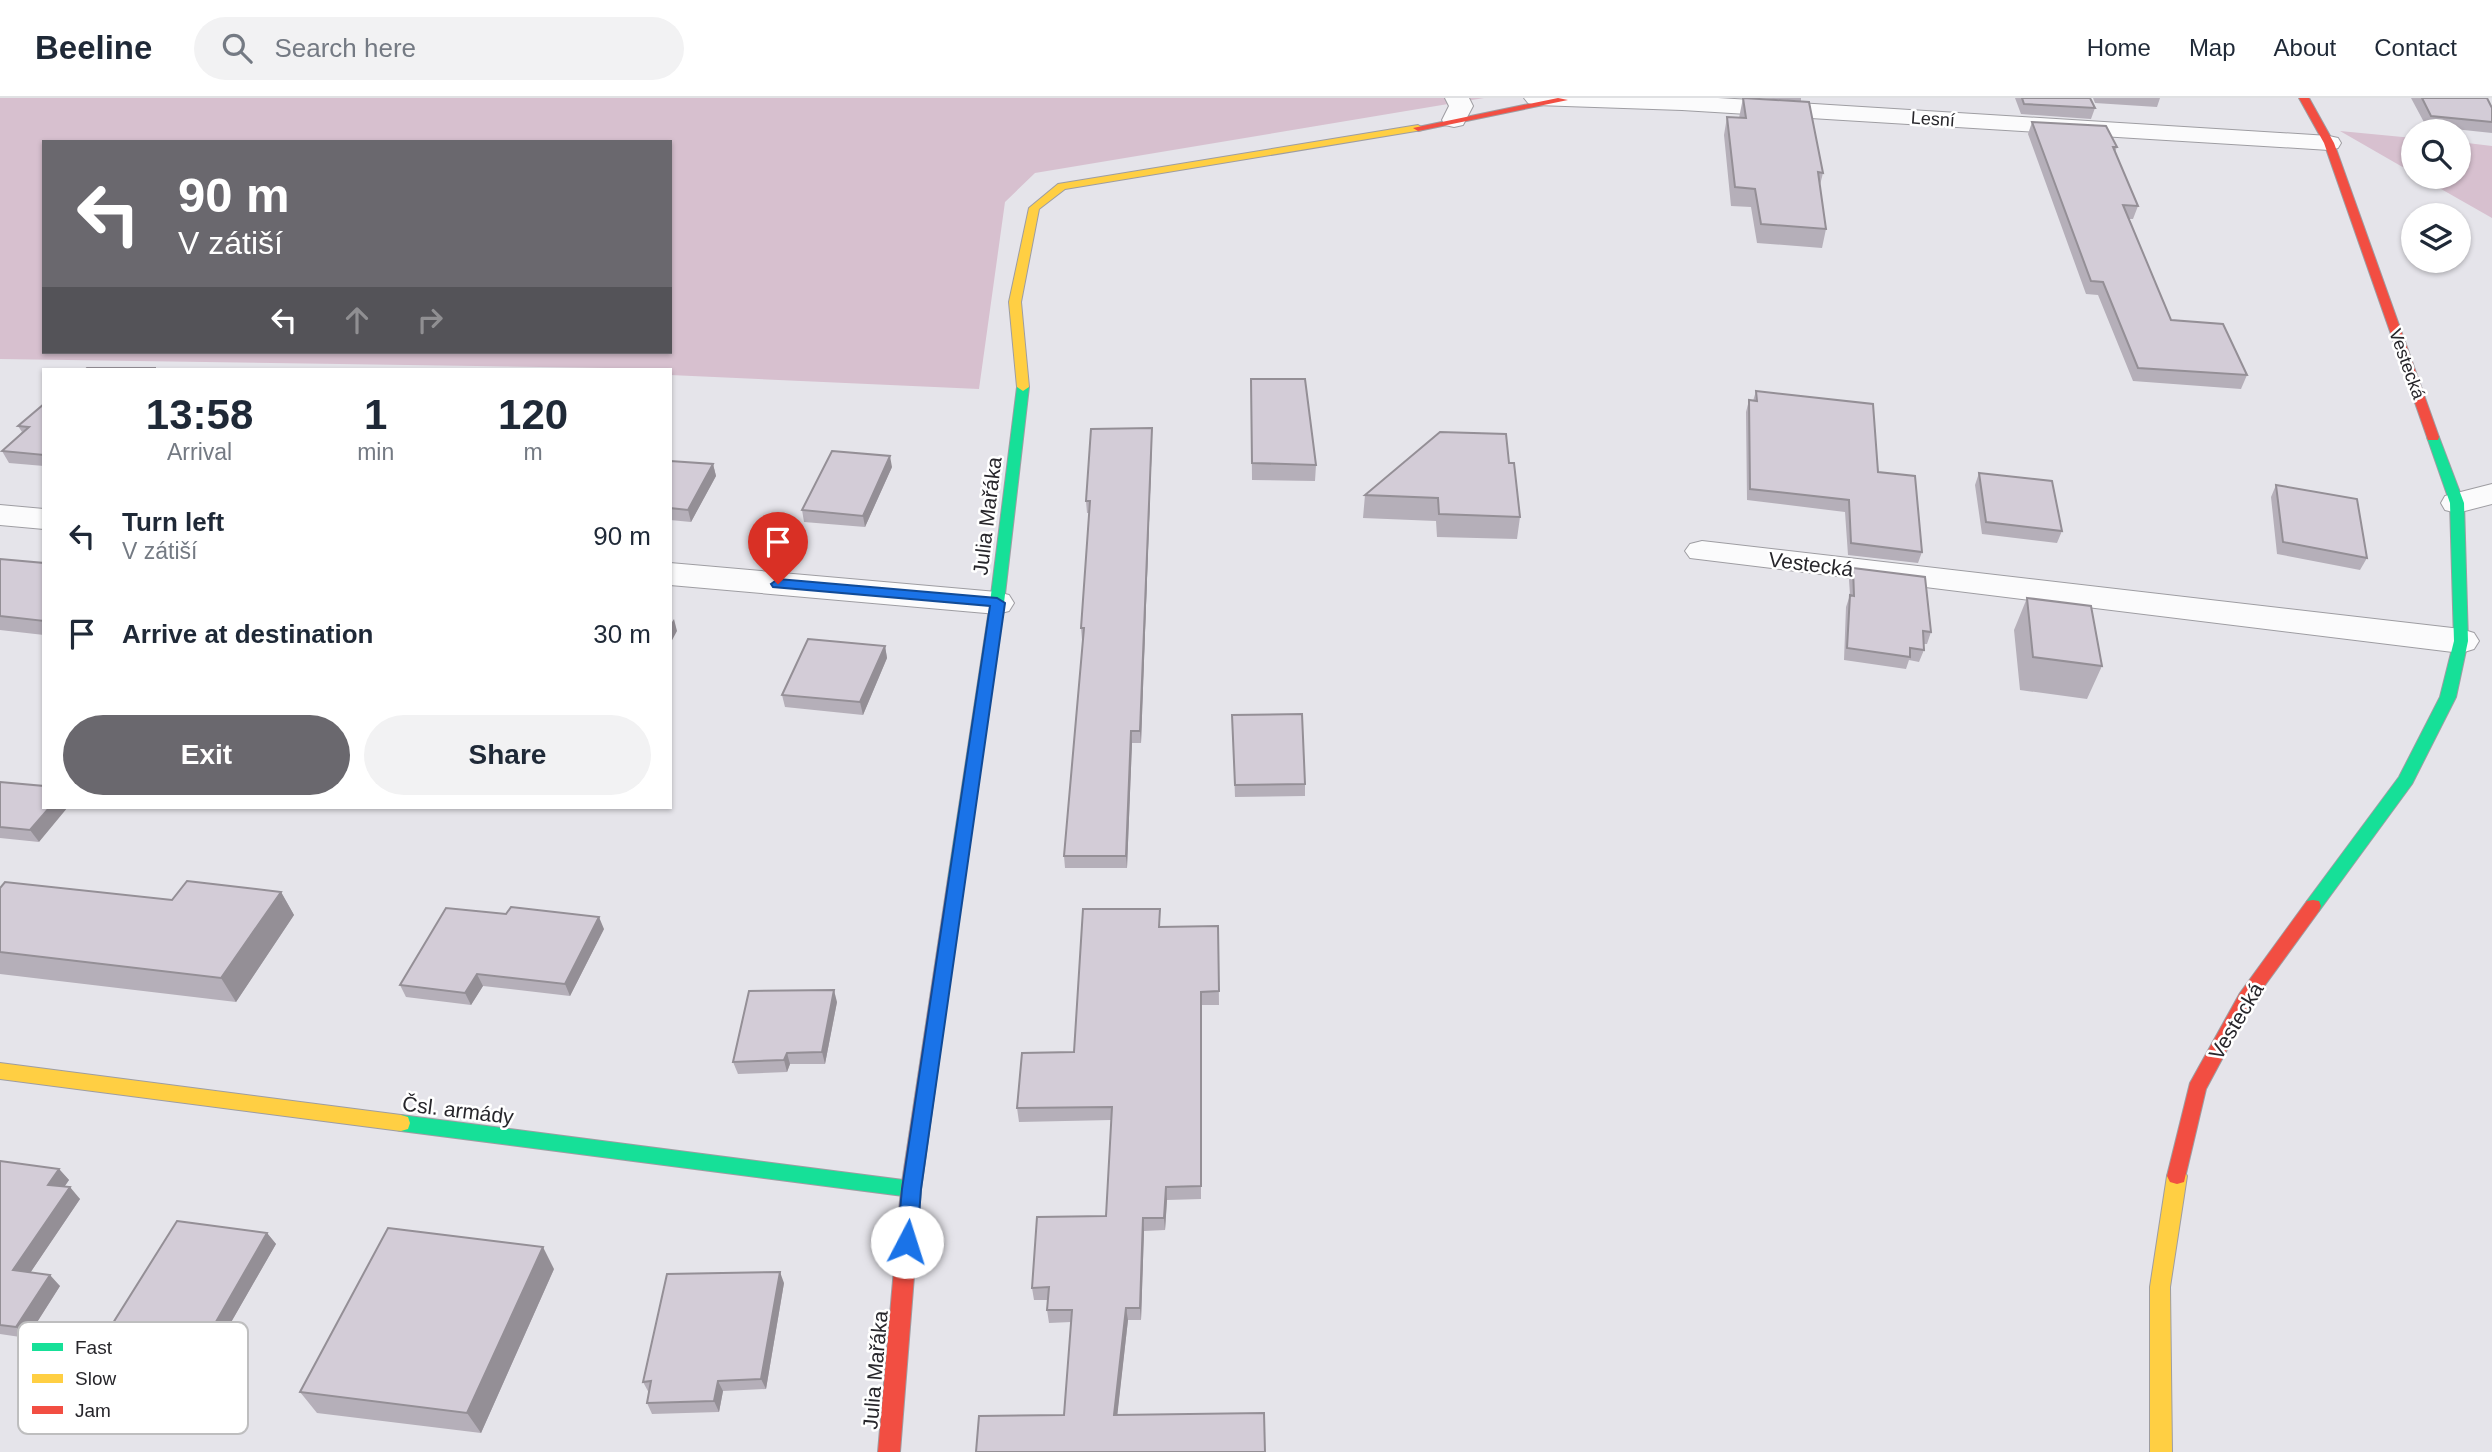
<!DOCTYPE html>
<meta charset="utf-8">
<style>
:root{--surface:#fff;--page:#f2f2f3;--text:#1f2937;--muted:#747a83;--line:#e0e1e3;--accent:#6a686e}
body{margin:0;font-family:Arial,sans-serif;background:var(--page);color:var(--text);height:100vh;display:flex;flex-direction:column;font-size:26px;white-space:nowrap}
*{box-sizing:border-box;margin:0}
p{font-size:23px;color:var(--muted)}
.icon{flex:none;width:38px;height:38px;fill:none;stroke:currentColor;stroke-width:2;stroke-linecap:round;stroke-linejoin:round}
.map{position:relative;flex:1;overflow:hidden}
.drawer{position:absolute;left:42px;top:270px;width:630px;height:441px;display:flex;flex-direction:column;background:var(--surface);border-radius:0px;box-shadow:0 2px 5px #0004}
.drawer>*{flex:none}
.top-card{position:absolute;left:42px;top:42px;width:630px;height:214px;border-radius:0px;box-shadow:0 2px 5px #0004;background:#6a686e;color:#fff;overflow:hidden}
.buttons{position:absolute;left:2401px;top:21px;display:grid;gap:14px}
.buttons a{display:grid;place-items:center;width:70px;height:70px;border-radius:50%;background:var(--surface);box-shadow:0 2px 5px #0004;font-size:35px}
.pin{position:absolute;display:grid;place-items:center;width:60px;height:60px;color:#fff;margin:-72px -30px;border-radius:50% 50% 50% 0;rotate:-45deg;box-shadow:0 0 7px #0007}
.pin .icon{rotate:45deg}
.me{position:absolute;width:77px;margin:-38px;rotate:5deg;stroke-linejoin:round;filter:drop-shadow(0 0 5px #0008)}
.turn{display:flex;align-items:center;gap:24px;height:147px;padding:0 21px;font-size:32px}
.turn .icon{width:91px;height:91px;stroke-width:2.5}
.turn b{display:block;font-size:49px;line-height:60px}
.lanes{display:flex;align-items:center;height:66px;padding:0 21px;background:#0003;justify-content:center;gap:35px;direction:ltr}
.lanes .off{opacity:.35}
.eta{display:flex;justify-content:space-evenly;align-items:center;height:119px;text-align:center}
.eta b{font-size:42px;font-weight:700;line-height:49px}
.cta{display:flex;gap:14px;margin-top:auto;padding:14px 21px}
.cta a{flex:1;height:80px;border-radius:42px;background:var(--accent);color:#fff;font-size:28px;font-weight:700;line-height:80px;text-align:center}
.cta a+a{background:var(--page);color:var(--text)}
ul{padding:0;list-style:none}
li{display:flex;align-items:center;gap:21px;height:98px;padding:0 21px}
li div{flex:1}
li b{display:block;font-size:26px}
li em{font-style:normal}
header{display:flex;align-items:center;gap:42px;box-sizing:border-box;height:98px;padding:0 35px;background:var(--surface);border-bottom:2px solid var(--line)}
header strong{font-size:33px}
nav{display:flex;gap:38px;margin-inline-start:auto;font-size:24px}
.search{width:490px;height:63px;background:var(--page);display:flex;align-items:center;gap:18px;box-sizing:border-box;padding:0 24px;border-radius:38px;color:var(--muted);font-size:26px}
.map>svg:first-child{display:block}
</style>
<header>
<strong>Beeline</strong>
<div class="search"><svg class="icon" aria-label="search" viewBox="0 0 24 24"><circle cx="10" cy="10" r="6"/><path d="M15 15l6 6"/></svg>Search here</div>
<nav><a>Home</a><a>Map</a><a>About</a><a>Contact</a></nav>
</header>
<div class="map">
<svg width="2492" height="1354" viewBox="0 0 2492 1354">
<rect width="100%" height="100%" fill="#e5e4ea"/>
<path fill="#d7c0cf" fill-rule="evenodd" d="M 0,0 L 1484,0 L 1035,75 L 1005,104 L 979,291 L 670,277 L 670,271 L 0,261 ZM 44,44 L 670,44 L 670,254 L 44,254 Z
M 2340,33 L 2413,40 L 2413,75 Z
M 2459,44 L 2492,48 L 2492,120 L 2420,79 L 2459,79 Z"/>
<g fill="none" stroke-linecap="round" stroke-linejoin="round">
<g stroke="#9e9da2" stroke-width="2">
<path id="street" d="M 1445,0 L 1469,0 L 1473,8 L 1463,27 L 1454,29 L 1445,27 L 1442,22 L 1449,8 Z
M 1524,0 L 1718,0 L 2329,38 L 2338,40 L 2341,45 L 2338,50 L 2329,52 L 1682,12 L 1536,7 L 1528,5 Z
M 2492,386 L 2492,406 L 2457,415 L 2445,412 L 2441,405 L 2445,398 Z
M 0,407 L 44,411 L 44,431 L 0,427 Z
M 1702,443 L 2461,531 L 2474,535 L 2479,543 L 2474,551 L 2461,555 L 1690,460 L 1685,453 L 1690,446 Z
M 670,465 L 997,494 L 1009,497 L 1014,505 L 1009,513 L 997,516 L 670,487 Z"/>
</g>
<g stroke="#9e9da2" stroke-width="2">
<path id="fast" d="M 1023,285 L 1029,289 L 1004,505 L 964,781 L 962,785 L 950,785 L 948,781 L 990,505 L 1017,289 Z
M 2433,335 L 2439,339 L 2464,405 L 2468,543 L 2456,599 L 2412,686 L 2319,813 L 2307,813 L 2305,808 L 2307,803 L 2399,679 L 2440,599 L 2454,543 L 2450,405 L 2427,339 Z
M 401,1017 L 911,1083 L 918,1085 L 921,1091 L 918,1097 L 911,1099 L 401,1033 L 394,1031 L 392,1025 L 394,1019 Z"/>
</g>
<g stroke="#9e9da2" stroke-width="2">
<path id="slow" d="M 1418,27 L 1423,30 L 1422,32 L 1065,91 L 1039,111 L 1021,204 L 1029,289 L 1023,293 L 1017,289 L 1009,204 L 1029,110 L 1058,86 Z
M 0,965 L 401,1017 L 408,1019 L 410,1025 L 408,1031 L 401,1033 L 0,981 Z
M 2177,1070 L 2184,1072 L 2187,1078 L 2170,1189 L 2172,1354 L 2150,1354 L 2150,1189 L 2167,1078 L 2170,1072 Z"/>
</g>
<g stroke="#9e9da2" stroke-width="2">
<path id="jam" d="M 1558,0 L 1568,2 L 1418,33 L 1413,30 Z
M 2299,0 L 2309,0 L 2334,45 L 2439,339 L 2438,342 L 2428,342 L 2427,339 L 2324,45 Z
M 956,775 L 962,777 L 964,781 L 921,1091 L 900,1354 L 878,1354 L 901,1091 L 948,781 L 950,777 Z
M 2313,802 L 2319,803 L 2321,808 L 2319,813 L 2252,905 L 2206,991 L 2184,1084 L 2177,1086 L 2170,1084 L 2167,1078 L 2190,985 L 2240,895 L 2307,803 Z"/>
</g>
<use href="#street" fill="#fbfbfc" fill-rule="evenodd"/>
<use href="#fast" fill="#16e098" fill-rule="evenodd"/>
<use href="#slow" fill="#ffcf43" fill-rule="evenodd"/>
<use href="#jam" fill="#f24e42" fill-rule="evenodd"/>
</g>
<path fill="#b5afb9" d="M 1743,0 L 1823,75 L 1820,87 L 1826,131 L 1822,150 L 1757,145 L 1751,109 L 1731,108 L 1724,37 L 1727,19 L 1739,20 Z
M 1760,0 L 1801,0 L 1801,3 Z
M 2015,0 L 2090,0 L 2095,10 L 2091,21 L 2021,16 Z
M 2093,0 L 2160,0 L 2157,9 L 2095,5 Z
M 2411,0 L 2487,0 L 2492,10 L 2492,35 L 2426,28 Z
M 2032,24 L 2117,49 L 2115,54 L 2138,108 L 2133,121 L 2129,121 L 2171,222 L 2247,277 L 2241,291 L 2133,283 L 2098,197 L 2086,196 L 2028,36 Z
M 1251,281 L 1316,367 L 1315,383 L 1252,382 Z
M 1756,293 L 1878,374 L 1922,454 L 1918,465 L 1848,457 L 1845,414 L 1747,402 L 1746,314 L 1749,302 L 1753,303 Z
M 44,306 L 44,368 L 9,365 L 2,353 L 22,334 L 18,328 Z
M 1152,330 L 1152,342 L 1141,645 L 1132,645 L 1127,770 L 1065,770 L 1064,758 L 1083,542 L 1082,542 L 1081,530 L 1089,415 L 1087,415 L 1086,403 Z
M 670,363 L 713,366 L 716,378 L 691,424 L 670,422 Z
M 1509,365 L 1520,419 L 1517,441 L 1437,439 L 1436,423 L 1363,420 L 1365,397 Z
M 892,369 L 865,429 L 804,424 L 802,412 Z
M 1979,375 L 2062,433 L 2057,445 L 1982,436 L 1975,387 Z
M 2276,387 L 2367,460 L 2360,472 L 2277,456 L 2271,399 Z
M 0,461 L 44,465 L 44,537 L 0,532 Z
M 1853,470 L 1931,534 L 1927,546 L 1923,546 L 1924,552 L 1919,564 L 1909,562 L 1906,571 L 1844,562 L 1846,509 L 1850,497 L 1849,482 Z
M 2027,500 L 2102,568 L 2087,601 L 2020,592 L 2014,532 Z
M 885,548 L 887,560 L 863,617 L 785,609 L 782,597 Z
M 1232,617 L 1305,686 L 1305,698 L 1235,699 Z
M 0,684 L 39,744 L 0,740 Z
M 0,790 L 172,802 L 281,794 L 294,817 L 236,904 L 0,876 Z
M 1218,828 L 1219,907 L 1201,907 L 1201,1101 L 1167,1102 L 1165,1132 L 1144,1133 L 1141,1222 L 1128,1222 L 1117,1317 L 1064,1317 L 1071,1224 L 1049,1225 L 1047,1212 L 1048,1202 L 1034,1202 L 1032,1190 L 1106,1118 L 1111,1022 L 1019,1024 L 1017,1010 L 1074,954 L 1160,829 Z
M 604,831 L 570,898 L 483,888 L 471,907 L 406,899 L 400,887 Z
M 837,904 L 825,966 L 790,966 L 787,974 L 738,976 L 733,964 Z
M 0,1063 L 59,1071 L 69,1082 L 64,1089 L 80,1101 L 30,1175 L 60,1188 L 27,1240 L 0,1236 Z
M 267,1135 L 276,1146 L 218,1247 L 123,1236 L 113,1225 Z
M 554,1171 L 481,1335 L 317,1315 L 300,1294 Z
M 784,1185 L 766,1291 L 723,1293 L 719,1314 L 652,1316 L 647,1305 L 649,1295 L 643,1284 Z"/>
<path fill="#948f96" d="M 1152,330 L 1152,342 L 1141,645 L 1140,633 Z
M 890,358 L 892,369 L 865,429 L 863,418 Z
M 713,366 L 716,378 L 691,424 L 688,412 Z
M 674,521 L 677,533 L 670,546 L 670,527 Z
M 885,548 L 887,560 L 863,617 L 860,604 Z
M 1131,633 L 1132,645 L 1127,770 L 1126,758 Z
M 50,709 L 68,709 L 39,744 L 30,732 Z
M 281,794 L 294,817 L 236,904 L 221,880 Z
M 599,819 L 604,831 L 570,898 L 565,886 Z
M 477,876 L 483,888 L 471,907 L 465,895 Z
M 834,892 L 837,904 L 825,966 L 822,954 Z
M 787,955 L 790,966 L 787,974 L 784,962 Z
M 59,1071 L 69,1082 L 58,1098 L 48,1087 Z
M 70,1089 L 80,1101 L 24,1184 L 13,1172 Z
M 1166,1089 L 1167,1102 L 1165,1132 L 1164,1120 Z
M 1143,1120 L 1144,1133 L 1141,1222 L 1140,1210 Z
M 267,1135 L 276,1146 L 218,1247 L 209,1236 Z
M 543,1149 L 554,1171 L 481,1335 L 467,1315 Z
M 780,1174 L 784,1185 L 766,1291 L 761,1281 Z
M 50,1177 L 60,1188 L 27,1240 L 16,1229 Z
M 1126,1210 L 1128,1222 L 1116,1329 L 1114,1317 Z
M 718,1283 L 723,1293 L 719,1314 L 714,1303 Z"/>
<path fill="#d3ccd7" stroke="#948f96" stroke-width="2" d="M 1743,0 L 1809,4 L 1823,75 L 1818,74 L 1826,131 L 1761,126 L 1755,91 L 1735,89 L 1727,19 L 1746,20 Z
M 2022,0 L 2090,0 L 2095,10 L 2024,6 Z
M 2422,0 L 2487,0 L 2492,10 L 2492,24 L 2431,18 Z
M 2032,24 L 2106,28 L 2117,49 L 2113,49 L 2138,108 L 2123,107 L 2171,222 L 2223,226 L 2247,277 L 2138,270 L 2103,184 L 2091,183 Z
M 87,270 L 156,270 L 86,271 Z
M 1251,281 L 1305,281 L 1316,367 L 1252,365 Z
M 1756,293 L 1873,306 L 1878,374 L 1915,378 L 1922,454 L 1851,445 L 1849,402 L 1750,391 L 1749,302 L 1757,303 Z
M 44,306 L 44,357 L 2,353 L 29,329 L 18,328 Z
M 1152,330 L 1140,633 L 1131,633 L 1126,758 L 1064,758 L 1084,530 L 1081,530 L 1090,403 L 1086,403 L 1091,331 Z
M 1440,334 L 1506,336 L 1509,365 L 1514,365 L 1520,419 L 1439,416 L 1438,400 L 1365,397 Z
M 832,353 L 890,358 L 863,418 L 802,412 Z
M 670,363 L 713,366 L 688,412 L 670,410 Z
M 1979,375 L 2052,383 L 2062,433 L 1986,424 Z
M 2276,387 L 2357,401 L 2367,460 L 2283,444 Z
M 0,461 L 44,465 L 44,523 L 0,518 Z
M 1853,470 L 1925,479 L 1931,534 L 1923,533 L 1924,552 L 1910,550 L 1910,559 L 1847,550 L 1850,497 L 1854,498 Z
M 2027,500 L 2091,508 L 2102,568 L 2033,559 Z
M 808,541 L 885,548 L 860,604 L 782,597 Z
M 1302,616 L 1305,686 L 1235,687 L 1232,617 Z
M 0,684 L 44,688 L 44,709 L 50,709 L 30,732 L 0,729 Z
M 187,783 L 281,794 L 221,880 L 0,854 L 0,790 L 5,784 L 172,802 Z
M 511,809 L 599,819 L 565,886 L 477,876 L 465,895 L 400,887 L 446,810 L 506,816 Z
M 1083,811 L 1160,811 L 1159,829 L 1218,828 L 1219,893 L 1201,894 L 1201,1088 L 1166,1089 L 1164,1120 L 1143,1120 L 1140,1210 L 1126,1210 L 1114,1317 L 1264,1315 L 1265,1354 L 976,1354 L 979,1318 L 1064,1317 L 1072,1212 L 1047,1212 L 1049,1189 L 1032,1190 L 1037,1119 L 1106,1118 L 1112,1009 L 1017,1010 L 1022,955 L 1074,954 Z
M 834,892 L 822,954 L 787,955 L 784,962 L 733,964 L 749,893 Z
M 0,1063 L 59,1071 L 48,1087 L 70,1089 L 13,1172 L 50,1177 L 16,1229 L 0,1227 Z
M 177,1123 L 267,1135 L 209,1236 L 113,1225 Z
M 388,1130 L 543,1149 L 467,1315 L 300,1294 Z
M 780,1174 L 761,1281 L 718,1283 L 714,1303 L 647,1305 L 651,1283 L 643,1284 L 667,1176 Z"/>
<path fill="#1a73e8" stroke="#114b97" stroke-width="2" d="M 778,481 L 997,500 L 1005,505 L 921,1091 L 917,1144 L 914,1150 L 907,1153 L 900,1150 L 897,1144 L 902,1091 L 990,508 L 773,489 L 771,486 Z"/>
<g text-anchor="middle" dominant-baseline="central" stroke-width="5" stroke-linejoin="round" paint-order="stroke">
<g font-size="18" fill="#27262b" stroke="#fff">
<text transform="translate(1933 21) rotate(4)">Lesní</text>
<text transform="translate(2407 266) rotate(70)">Vestecká</text>
</g>
<g font-size="21" fill="#27262b" stroke="#fff">
<text transform="translate(987 418) rotate(-83)">Julia Mařáka</text>
<text transform="translate(1811 466) rotate(7)">Vestecká</text>
<text transform="translate(2236 923) rotate(-59)">Vestecká</text>
<text transform="translate(458 1012) rotate(7)">Čsl. armády</text>
<text transform="translate(875 1272) rotate(-85)">Julia Mařáka</text>
</g>
</g>
<rect x="18" y="1224" width="230" height="112" rx="10" fill="#fff" stroke="#bebebf" stroke-width="2"/>
<rect x="32" y="1245" width="31" height="8" fill="#16e098"/>
<rect x="32" y="1276" width="31" height="9" fill="#ffcf43"/>
<rect x="32" y="1308" width="31" height="8" fill="#f24e42"/>
<g font-size="19" fill="#27262b">
<text x="75" y="1256">Fast</text>
<text x="75" y="1287">Slow</text>
<text x="75" y="1319">Jam</text>
</g>
</svg>
<div class="buttons">
<a><svg class="icon" aria-label="search" viewBox="0 0 24 24"><circle cx="10" cy="10" r="6"/><path d="M15 15l6 6"/></svg></a>
<a><svg class="icon" aria-label="layers" viewBox="0 0 24 24"><path d="M12 4l9 5-9 5-9-5zM3 14l9 5 9-5"/></svg></a>
</div>
<div class="pin" style="left:778px;top:486px;background:#d93025"><svg class="icon" aria-label="arrive" viewBox="0 0 24 24"><path d="M6 21V4h12l-3 4 3 4H6"/></svg></div>
<svg class="me" style="left:907px;top:1144px" viewBox="-20 -20 40 40"><circle r="19" fill="#fff"/><path d="M0-13L10 11 0 6-10 11z" fill="#1a73e8"/></svg>
<div class="top-card">
<div class="turn"><svg class="icon" aria-label="left" viewBox="0 0 24 24"><path d="M17 20v-9H6M10 6l-5 5 5 5"/></svg><div><b>90 m</b>V zátiší</div></div>
<div class="lanes"><svg class="icon" aria-label="left" viewBox="0 0 24 24"><path d="M17 20v-9H6M10 6l-5 5 5 5"/></svg><svg class="icon off" aria-label="ahead" viewBox="0 0 24 24"><path d="M12 20V5M6 11l6-6 6 6"/></svg><svg class="icon off" aria-label="right" viewBox="0 0 24 24"><path d="M7 20v-9h11M14 6l5 5-5 5"/></svg></div>
</div>
<section class="drawer">
<div class="eta">
<div><b>13:58</b><p>Arrival</p></div>
<div><b>1</b><p>min</p></div>
<div><b>120</b><p>m</p></div>
</div>
<ul>
<li><svg class="icon" aria-label="left" viewBox="0 0 24 24"><path d="M17 20v-9H6M10 6l-5 5 5 5"/></svg><div><b>Turn left</b><p>V zátiší</p></div><em>90 m</em></li>
<li><svg class="icon" aria-label="arrive" viewBox="0 0 24 24"><path d="M6 21V4h12l-3 4 3 4H6"/></svg><div><b>Arrive at destination</b></div><em>30 m</em></li>
</ul>
<div class="cta"><a>Exit</a><a>Share</a></div>
</section>
</div>
